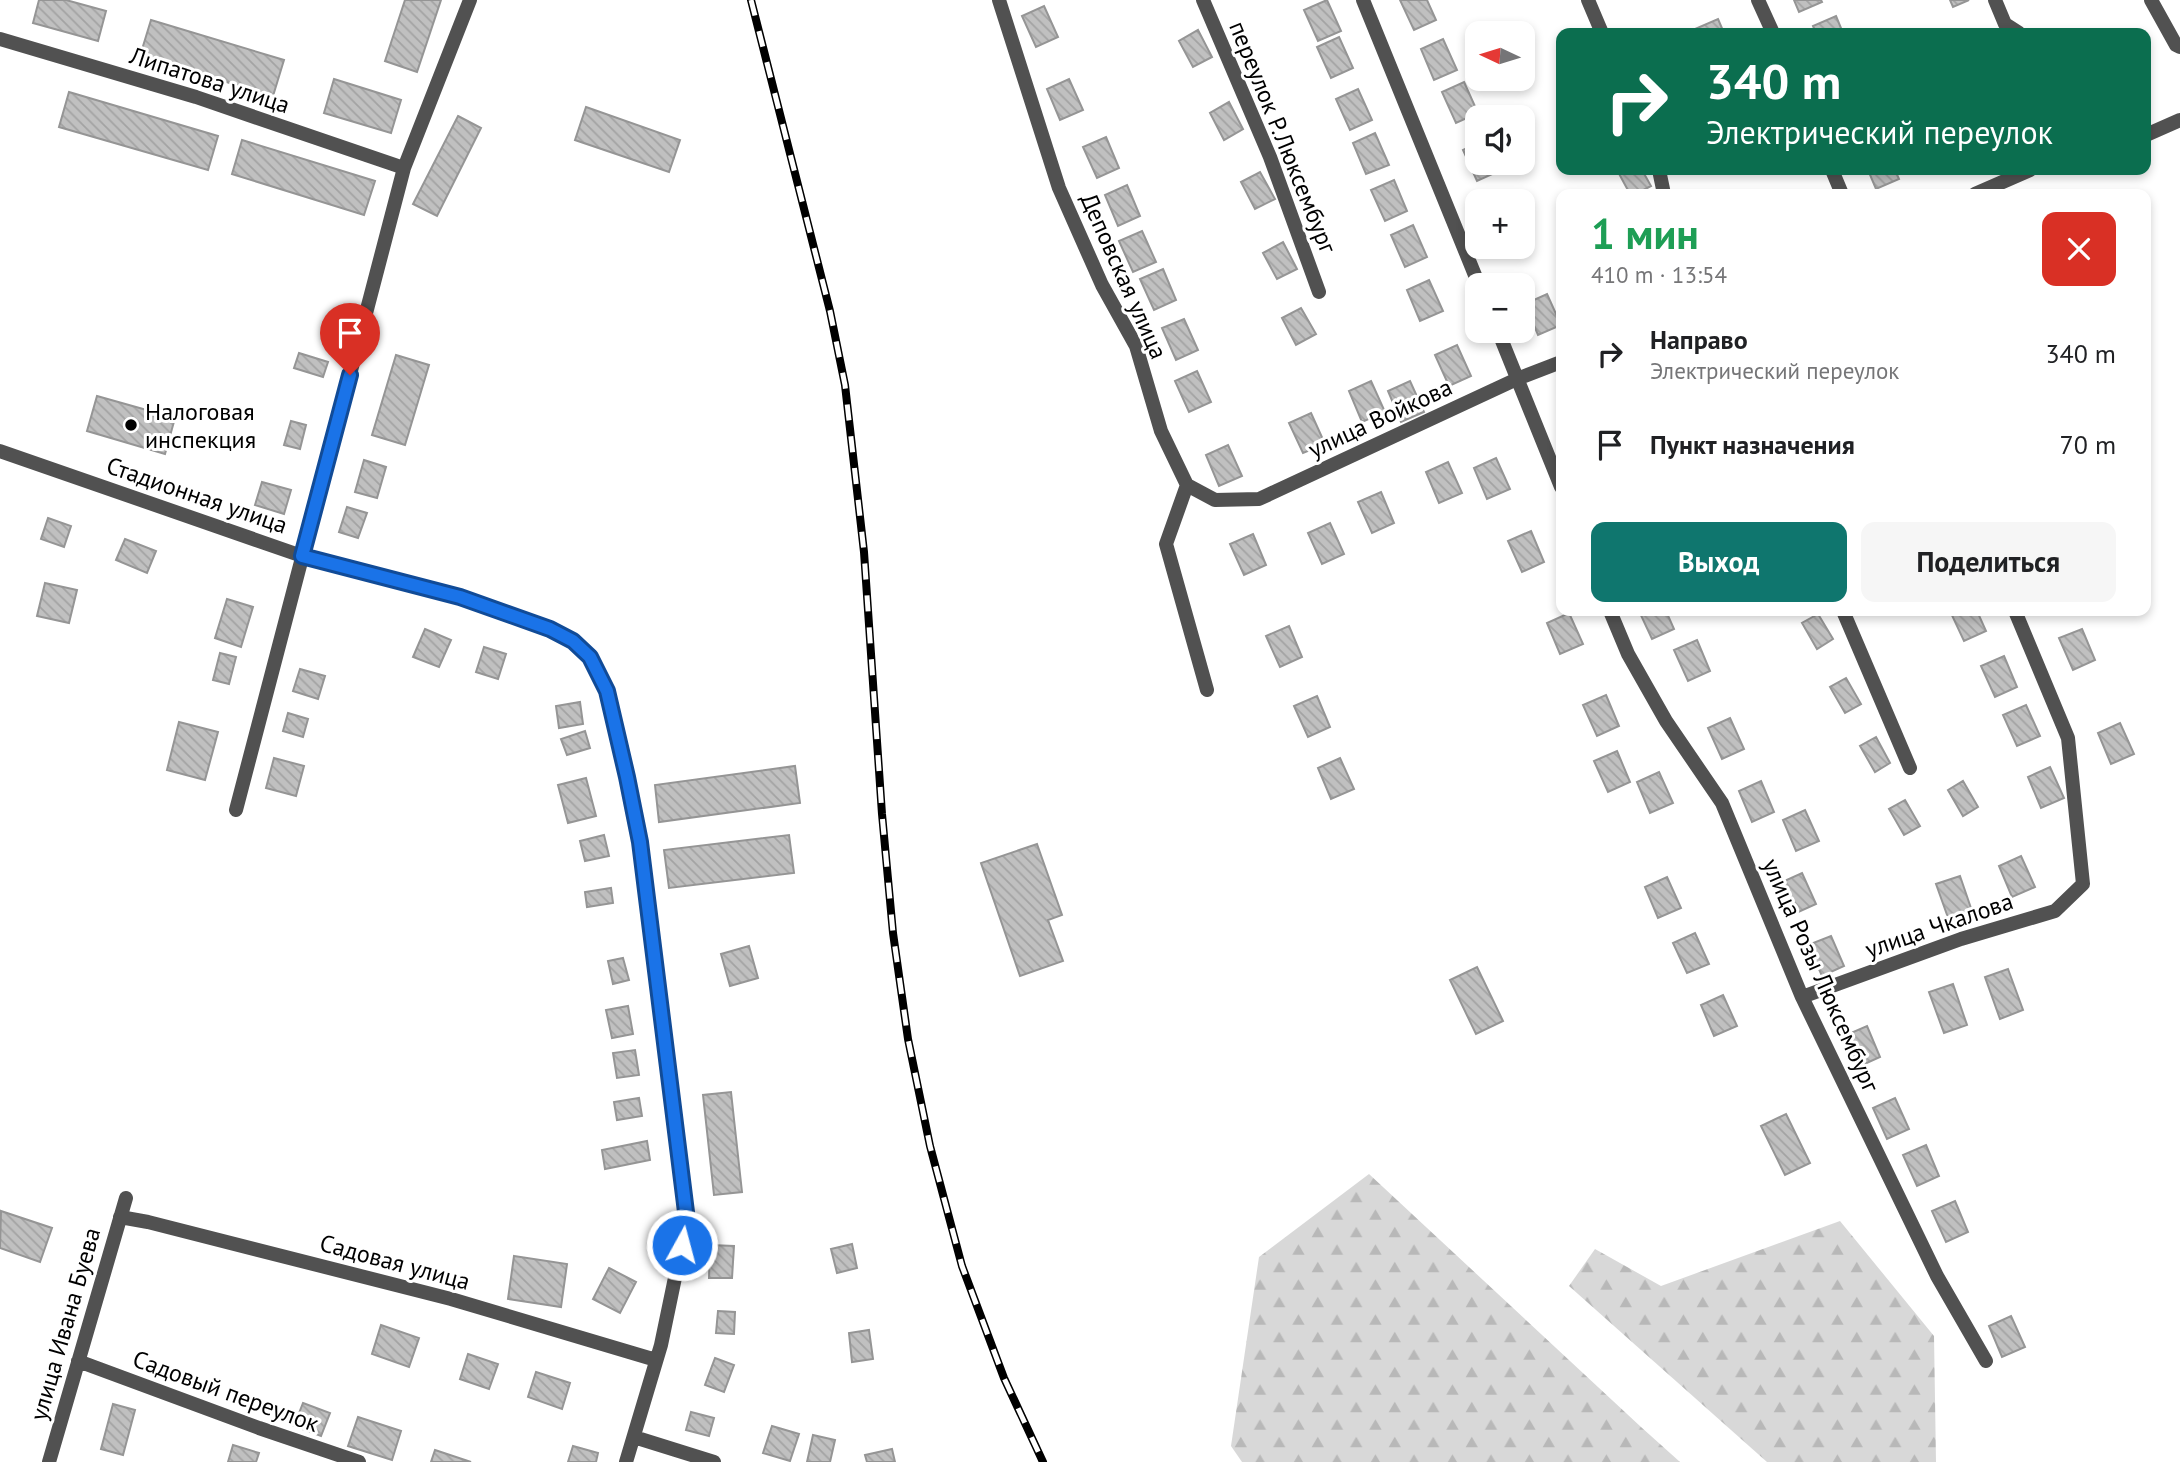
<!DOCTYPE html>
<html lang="ru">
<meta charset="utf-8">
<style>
:root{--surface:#fff;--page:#f6f6f6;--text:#202124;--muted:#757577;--accent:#0f766e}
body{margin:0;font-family:"PT Sans",sans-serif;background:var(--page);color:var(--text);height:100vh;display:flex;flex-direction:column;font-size:26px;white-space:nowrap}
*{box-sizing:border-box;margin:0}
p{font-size:23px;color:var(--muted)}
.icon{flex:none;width:38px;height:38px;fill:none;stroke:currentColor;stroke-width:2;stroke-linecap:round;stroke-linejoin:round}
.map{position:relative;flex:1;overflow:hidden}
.side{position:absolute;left:1556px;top:189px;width:595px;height:427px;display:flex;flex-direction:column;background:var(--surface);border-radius:14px;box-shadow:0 4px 10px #0003}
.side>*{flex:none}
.guide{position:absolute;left:1556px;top:28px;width:595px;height:147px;border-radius:14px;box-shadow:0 4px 10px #0003;background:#0b6e4f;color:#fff;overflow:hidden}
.needle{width:46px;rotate:274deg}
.controls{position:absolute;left:1465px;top:21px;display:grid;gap:14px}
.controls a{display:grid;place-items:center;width:70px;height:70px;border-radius:14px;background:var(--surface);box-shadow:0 4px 10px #0003;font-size:35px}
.pin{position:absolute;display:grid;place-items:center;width:60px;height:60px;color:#fff;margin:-72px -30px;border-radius:50% 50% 50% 0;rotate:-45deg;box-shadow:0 0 7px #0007}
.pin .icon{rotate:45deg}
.me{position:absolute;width:77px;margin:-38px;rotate:7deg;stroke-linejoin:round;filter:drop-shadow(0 0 5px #0008)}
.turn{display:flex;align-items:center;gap:24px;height:147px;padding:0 35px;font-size:32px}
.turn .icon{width:91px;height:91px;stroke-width:2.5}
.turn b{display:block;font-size:49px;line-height:60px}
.round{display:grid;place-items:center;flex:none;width:74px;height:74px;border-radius:14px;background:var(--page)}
.overview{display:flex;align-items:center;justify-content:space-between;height:119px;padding:0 35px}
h1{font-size:42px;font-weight:700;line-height:52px;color:#1e9e55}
.cta{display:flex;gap:14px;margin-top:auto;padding:14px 35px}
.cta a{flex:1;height:80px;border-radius:14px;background:var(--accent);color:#fff;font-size:28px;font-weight:700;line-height:80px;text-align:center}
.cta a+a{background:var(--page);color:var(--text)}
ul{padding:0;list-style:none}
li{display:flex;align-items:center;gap:21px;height:91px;padding:0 35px}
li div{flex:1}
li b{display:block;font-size:26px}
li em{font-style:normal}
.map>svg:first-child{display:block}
</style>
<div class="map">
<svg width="2180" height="1462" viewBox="0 0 2180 1462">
<defs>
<pattern id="forest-firs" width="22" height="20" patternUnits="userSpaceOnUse" patternTransform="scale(1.75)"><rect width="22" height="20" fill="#d8d8d8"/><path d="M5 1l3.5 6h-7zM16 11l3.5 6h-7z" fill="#b8b8b8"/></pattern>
<pattern id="building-back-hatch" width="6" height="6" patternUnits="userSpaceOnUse" patternTransform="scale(1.75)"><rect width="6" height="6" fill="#c0c0c0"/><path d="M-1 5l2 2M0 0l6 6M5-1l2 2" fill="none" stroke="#a3a3a3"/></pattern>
</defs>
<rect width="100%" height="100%" fill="#fff"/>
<path fill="url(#forest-firs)" d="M 1369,1174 L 1641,1427 L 1680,1462 L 1242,1462 L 1231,1446 L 1259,1257 Z
M 1840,1221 L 1934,1336 L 1936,1462 L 1767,1462 L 1569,1286 L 1595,1249 L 1661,1286 Z"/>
<path fill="url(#building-back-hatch)" stroke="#959595" stroke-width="2" d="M 39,0 L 66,0 L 106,11 L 98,41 L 33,23 Z
M 405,0 L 441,0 L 417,72 L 385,61 Z
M 1327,0 L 1341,31 L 1318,41 L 1304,10 Z
M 1400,0 L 1427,0 L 1436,20 L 1414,30 Z
M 1794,0 L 1821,0 L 1822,2 L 1799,12 Z
M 1950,0 L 1969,0 L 1953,7 Z
M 1044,6 L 1058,37 L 1036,47 L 1022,16 Z
M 1836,16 L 1843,33 L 1816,33 L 1813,26 Z
M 1718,19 L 1724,33 L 1697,33 L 1695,29 Z
M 151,20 L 284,60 L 273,96 L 140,56 Z
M 1198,30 L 1212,57 L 1193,67 L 1179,41 Z
M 1339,37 L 1353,68 L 1331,78 L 1317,47 Z
M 1443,39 L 1457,70 L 1434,80 L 1421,49 Z
M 334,79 L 401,100 L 391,133 L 324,113 Z
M 1069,79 L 1083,110 L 1060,120 L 1047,89 Z
M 1464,82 L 1478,113 L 1456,123 L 1442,92 Z
M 1358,89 L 1372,120 L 1350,130 L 1336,99 Z
M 69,92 L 218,136 L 208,170 L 59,127 Z
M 1229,102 L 1243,129 L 1224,140 L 1210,113 Z
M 586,107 L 680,140 L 669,172 L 575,140 Z
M 458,116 L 481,128 L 437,216 L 413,204 Z
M 1375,133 L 1389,165 L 1366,174 L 1353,143 Z
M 1106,137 L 1119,168 L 1097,178 L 1083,147 Z
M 242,140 L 375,181 L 364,215 L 232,174 Z
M 1477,143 L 1477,163 L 1496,163 L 1499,171 L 1477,181 L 1463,150 Z
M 1617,170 L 1642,170 L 1651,186 L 1636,194 L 1630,194 Z
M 1868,170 L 1895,170 L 1899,179 L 1876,189 Z
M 1260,172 L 1275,199 L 1255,209 L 1241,182 Z
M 1394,180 L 1407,211 L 1385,221 L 1371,190 Z
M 1127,185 L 1140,216 L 1118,226 L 1105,195 Z
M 1413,225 L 1427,257 L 1405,267 L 1391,235 Z
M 1142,231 L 1156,262 L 1133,272 L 1119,241 Z
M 1522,240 L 1526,247 L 1503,257 L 1499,247 L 1522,247 Z
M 1283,242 L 1297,269 L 1277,279 L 1263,253 Z
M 1163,269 L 1176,300 L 1154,310 L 1140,279 Z
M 1429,280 L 1443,311 L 1420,321 L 1407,290 Z
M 1547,294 L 1561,325 L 1538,335 L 1525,304 Z
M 1301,308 L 1316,334 L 1296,345 L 1282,318 Z
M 1184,319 L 1198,350 L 1176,360 L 1162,328 Z
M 1457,345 L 1471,376 L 1449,386 L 1435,355 Z
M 299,353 L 328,362 L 323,377 L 294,368 Z
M 396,355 L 429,365 L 405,445 L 372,435 Z
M 1197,371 L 1211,402 L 1189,412 L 1175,381 Z
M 1371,381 L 1385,412 L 1362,422 L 1349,391 Z
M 1410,381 L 1424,412 L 1401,422 L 1388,391 Z
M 97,396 L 175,418 L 165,454 L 87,431 Z
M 1311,413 L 1325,444 L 1303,453 L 1289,423 Z
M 291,421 L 306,425 L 300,449 L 284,445 Z
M 1228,445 L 1242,476 L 1219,486 L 1206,455 Z
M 1496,458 L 1510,489 L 1487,499 L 1474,468 Z
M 364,460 L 386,467 L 377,498 L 355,492 Z
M 1448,462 L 1462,493 L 1439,503 L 1426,472 Z
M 262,482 L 291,490 L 284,514 L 255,505 Z
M 1381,492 L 1394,523 L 1372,533 L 1358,502 Z
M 347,507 L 367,513 L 358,538 L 339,532 Z
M 48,518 L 71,526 L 64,547 L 41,539 Z
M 1330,523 L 1344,554 L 1322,564 L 1308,533 Z
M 1531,531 L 1544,562 L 1522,572 L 1508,541 Z
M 1253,534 L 1266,565 L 1244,575 L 1230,544 Z
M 125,539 L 156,551 L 147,573 L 116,560 Z
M 45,583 L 77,590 L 69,623 L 37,616 Z
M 227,599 L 253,607 L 241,647 L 215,638 Z
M 1639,611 L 1666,611 L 1674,629 L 1652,639 Z
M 1950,611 L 1977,611 L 1986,631 L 1964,641 Z
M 1569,613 L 1583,644 L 1560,654 L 1547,623 Z
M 1818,614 L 1833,639 L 1817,649 L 1802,623 Z
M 1289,626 L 1302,657 L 1280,667 L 1266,636 Z
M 425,629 L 451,640 L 439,667 L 413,657 Z
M 2082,629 L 2095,660 L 2073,670 L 2059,638 Z
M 1697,640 L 1710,671 L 1688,681 L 1674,650 Z
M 484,647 L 506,654 L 498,679 L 476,672 Z
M 220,653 L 236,657 L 229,684 L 213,680 Z
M 2004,656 L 2017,687 L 1995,697 L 1981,666 Z
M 300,669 L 325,676 L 318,699 L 293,691 Z
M 1846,678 L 1861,704 L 1845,713 L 1830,687 Z
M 1606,695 L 1619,726 L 1597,736 L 1583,705 Z
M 1317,696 L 1330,727 L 1308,737 L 1294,706 Z
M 580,702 L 583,724 L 559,728 L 556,706 Z
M 2026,705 L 2040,736 L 2017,746 L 2003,715 Z
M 288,713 L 308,719 L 303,737 L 283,731 Z
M 1730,718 L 1744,749 L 1722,759 L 1708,728 Z
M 179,722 L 218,732 L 205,780 L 167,770 Z
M 2120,723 L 2134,754 L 2111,764 L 2098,733 Z
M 585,731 L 590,748 L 567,755 L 561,739 Z
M 1876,737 L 1890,763 L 1875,772 L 1860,746 Z
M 1617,751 L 1630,782 L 1608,792 L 1594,761 Z
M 274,758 L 304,766 L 296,796 L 266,788 Z
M 1340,758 L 1354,789 L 1331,799 L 1318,768 Z
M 795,766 L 800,803 L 659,822 L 655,785 Z
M 2050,767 L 2064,798 L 2041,808 L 2028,777 Z
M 1659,772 L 1673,803 L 1650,813 L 1637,782 Z
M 586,778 L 596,816 L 568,823 L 558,785 Z
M 1761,781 L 1774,812 L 1752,822 L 1739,791 Z
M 1963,781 L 1978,807 L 1963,816 L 1948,790 Z
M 1905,800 L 1920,826 L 1904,835 L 1889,809 Z
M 1805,810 L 1819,841 L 1796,851 L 1783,820 Z
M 604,835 L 609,856 L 585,861 L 580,841 Z
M 789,835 L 794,873 L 669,888 L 664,850 Z
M 1037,844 L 1062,915 L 1048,920 L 1063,961 L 1020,976 L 981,863 Z
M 2021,856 L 2035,887 L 2012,897 L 1999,866 Z
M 1802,873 L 1816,904 L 1794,914 L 1780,883 Z
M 1960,876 L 1974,917 L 1951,926 L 1936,884 Z
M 1667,877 L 1681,908 L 1658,918 L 1645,887 Z
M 611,888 L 613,903 L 587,907 L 585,892 Z
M 1695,933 L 1709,964 L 1687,973 L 1673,943 Z
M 1831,936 L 1844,966 L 1822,976 L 1808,945 Z
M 749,946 L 758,978 L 730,986 L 721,954 Z
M 623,958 L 629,980 L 613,984 L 608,961 Z
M 1477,967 L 1503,1021 L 1476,1034 L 1450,980 Z
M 2008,969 L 2023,1010 L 2000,1019 L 1985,977 Z
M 1953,984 L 1967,1025 L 1944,1033 L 1929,992 Z
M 1723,995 L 1737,1026 L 1714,1036 L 1701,1005 Z
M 628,1006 L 633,1034 L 612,1038 L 606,1010 Z
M 1867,1026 L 1880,1057 L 1858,1067 L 1844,1036 Z
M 635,1050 L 639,1075 L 617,1078 L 613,1053 Z
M 731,1092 L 742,1192 L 714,1195 L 703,1095 Z
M 639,1098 L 642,1116 L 617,1120 L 614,1102 Z
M 1895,1098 L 1909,1129 L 1887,1139 L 1873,1108 Z
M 1786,1114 L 1810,1163 L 1785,1175 L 1761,1126 Z
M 647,1141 L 650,1160 L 605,1169 L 602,1150 Z
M 1926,1145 L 1939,1176 L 1917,1186 L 1903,1155 Z
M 1955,1201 L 1968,1232 L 1946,1242 L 1932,1211 Z
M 1,1211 L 52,1228 L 40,1262 L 0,1248 Z
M 852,1244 L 857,1268 L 837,1273 L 831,1249 Z
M 710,1245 L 734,1246 L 732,1278 L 709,1278 Z
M 514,1256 L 567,1264 L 561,1307 L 508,1299 Z
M 609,1268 L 636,1282 L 620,1313 L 593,1299 Z
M 718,1311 L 735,1312 L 734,1334 L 716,1333 Z
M 2011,1316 L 2025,1347 L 2002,1357 L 1989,1326 Z
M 381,1325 L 419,1338 L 409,1367 L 372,1354 Z
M 869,1330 L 873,1359 L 852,1362 L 849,1333 Z
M 468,1354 L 498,1364 L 489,1389 L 460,1379 Z
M 715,1358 L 734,1365 L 724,1392 L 705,1385 Z
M 536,1372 L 570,1383 L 562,1409 L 528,1397 Z
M 303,1403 L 330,1413 L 321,1436 L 294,1426 Z
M 113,1404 L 135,1410 L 123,1455 L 101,1449 Z
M 691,1412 L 714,1418 L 709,1436 L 686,1430 Z
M 358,1417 L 401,1431 L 392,1460 L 348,1446 Z
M 772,1426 L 799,1434 L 790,1461 L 763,1453 Z
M 813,1435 L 835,1440 L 830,1462 L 807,1462 Z
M 233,1445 L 259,1453 L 256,1462 L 228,1462 Z
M 573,1446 L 598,1453 L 596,1462 L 568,1462 Z
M 892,1449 L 895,1462 L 867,1462 L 865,1455 Z
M 435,1450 L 471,1462 L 431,1462 Z"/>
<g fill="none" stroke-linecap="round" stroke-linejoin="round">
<path stroke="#515151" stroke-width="14" d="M 999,0 L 1059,188 L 1102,285 L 1136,346 L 1161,431 L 1187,485 L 1166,544 L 1207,690
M 1203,0 L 1270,157 L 1319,292
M 1363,0 L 1479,285
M 1588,0 L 1602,33
M 1758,0 L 1773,33
M 1995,0 L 2005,24 L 2019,33
M 2151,0 L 2176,45 L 2180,47
M 0,39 L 196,97 L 404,168
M 2146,135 L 2180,120
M 1659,170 L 1664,194
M 1832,170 L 1842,194
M 1975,194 L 2030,170
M 1498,331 L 1561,487
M 0,451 L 302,556 L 460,597 L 549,629 L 573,641 L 590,657 L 607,691 L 627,777 L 640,842 L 687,1220 L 661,1345 L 626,1462
M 1187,485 L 1215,500 L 1259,499 L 1517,379 L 1561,362
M 1610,611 L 1628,654 L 1666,721 L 1722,803 L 1802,997 L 1937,1276 L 1986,1361
M 1843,611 L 1910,768
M 236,810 L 404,168 L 470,0
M 1802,997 L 1961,939 L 2055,911 L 2083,884 L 2068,738 L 2015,611
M 120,1217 L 148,1222 L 451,1299 L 656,1360
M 78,1361 L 259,1428 L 359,1462
M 634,1437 L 714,1462
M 49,1462 L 126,1198"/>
<g stroke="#000" stroke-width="8">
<path id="rail" d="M 751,0 L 830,311 L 845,385 L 864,552 L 882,814 L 893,933 L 908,1039 L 930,1146 L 962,1266 L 1004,1378 L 1043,1462"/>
</g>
<use href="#rail" stroke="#fff" stroke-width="5" stroke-dasharray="16" stroke-linecap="butt"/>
</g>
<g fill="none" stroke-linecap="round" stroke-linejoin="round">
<g stroke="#114b97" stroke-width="18">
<path id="route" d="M 350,375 L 302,556 L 460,597 L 550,629 L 573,641 L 590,657 L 607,691 L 627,777 L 640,842 L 687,1220 L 682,1245"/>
</g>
<use href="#route" stroke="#1a73e8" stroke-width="12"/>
</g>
<circle fill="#000" stroke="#fff" stroke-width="2.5" cx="131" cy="425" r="7"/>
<g text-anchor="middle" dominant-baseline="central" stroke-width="6" stroke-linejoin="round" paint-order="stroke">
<g font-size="24" fill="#000" stroke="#fff">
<text transform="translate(210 80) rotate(18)">Липатова улица</text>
<text transform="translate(1283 137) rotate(68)">переулок Р.Люксембург</text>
<text transform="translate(1124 276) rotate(66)">Деповская улица</text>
<text transform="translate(1380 418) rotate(-25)">улица Войкова</text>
<text transform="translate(197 495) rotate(19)">Стадионная улица</text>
<text transform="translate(1939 925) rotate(-19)">улица Чкалова</text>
<text transform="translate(1821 975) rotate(66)">улица Розы Люксембург</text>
<text transform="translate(395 1262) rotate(15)">Садовая улица</text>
<text transform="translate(65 1324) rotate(-74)">улица Ивана Буева</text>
<text transform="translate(226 1391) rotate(20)">Садовый переулок</text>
</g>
<g font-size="24" fill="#000" stroke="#fff" text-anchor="start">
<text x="145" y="411">Налоговая<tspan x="145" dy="28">инспекция</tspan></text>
</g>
</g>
</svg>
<div class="controls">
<a><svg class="needle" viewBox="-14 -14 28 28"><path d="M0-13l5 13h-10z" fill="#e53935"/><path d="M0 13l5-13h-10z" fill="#757577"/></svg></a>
<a><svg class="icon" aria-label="sound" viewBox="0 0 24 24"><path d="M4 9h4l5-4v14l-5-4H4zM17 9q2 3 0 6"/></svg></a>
<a>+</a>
<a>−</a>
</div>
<div class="pin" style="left:350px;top:375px;background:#d93025"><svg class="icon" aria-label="arrive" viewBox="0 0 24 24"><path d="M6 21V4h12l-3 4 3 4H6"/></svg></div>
<svg class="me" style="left:682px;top:1245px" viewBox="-20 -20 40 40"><circle r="17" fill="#1a73e8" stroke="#fff" stroke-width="3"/><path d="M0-11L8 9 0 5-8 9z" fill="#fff"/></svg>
<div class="guide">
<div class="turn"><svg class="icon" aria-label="right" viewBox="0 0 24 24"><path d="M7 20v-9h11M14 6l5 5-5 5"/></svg><div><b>340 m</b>Электрический переулок</div></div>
</div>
<section class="side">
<div class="overview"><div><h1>1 мин</h1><p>410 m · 13:54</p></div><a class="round" style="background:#d93025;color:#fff"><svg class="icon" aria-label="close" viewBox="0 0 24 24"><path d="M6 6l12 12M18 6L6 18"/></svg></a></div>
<ul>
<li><svg class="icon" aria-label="right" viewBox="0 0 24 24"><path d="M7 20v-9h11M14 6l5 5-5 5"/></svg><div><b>Направо</b><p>Электрический переулок</p></div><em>340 m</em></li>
<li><svg class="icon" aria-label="arrive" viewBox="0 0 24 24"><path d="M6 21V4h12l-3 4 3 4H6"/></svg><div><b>Пункт назначения</b></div><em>70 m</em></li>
</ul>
<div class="cta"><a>Выход</a><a>Поделиться</a></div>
</section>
</div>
